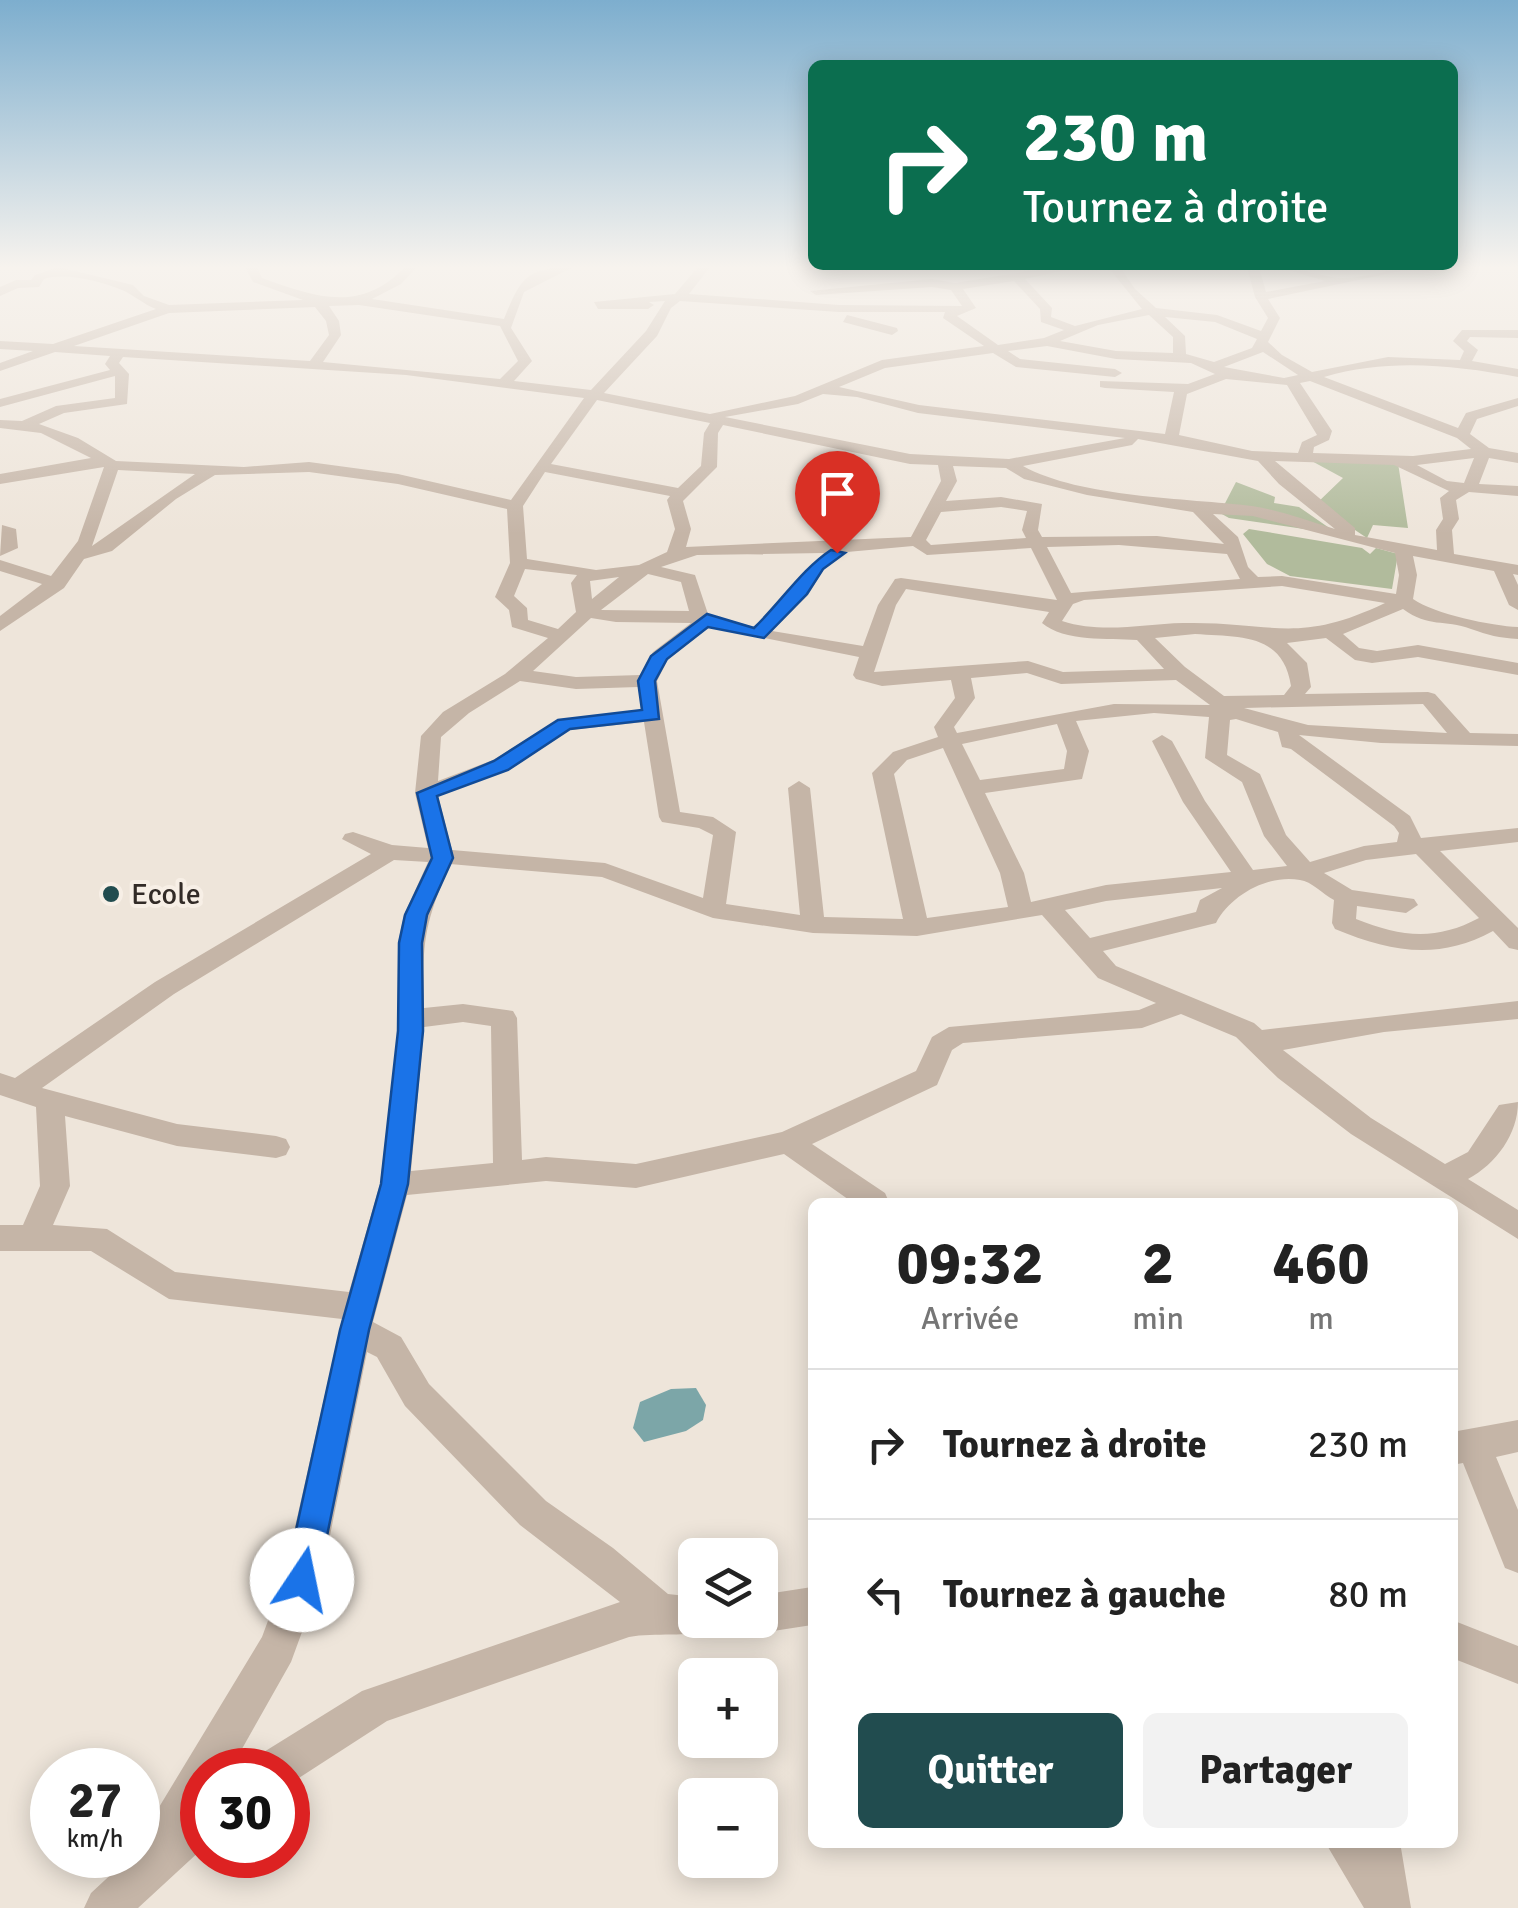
<!DOCTYPE html>
<html lang="fr">
<meta charset="utf-8">
<style>
:root{--surface:#fff;--page:#f2f2f2;--text:#222;--muted:#767676;--line:#e0e0e0;--accent:#214c4f}
body{margin:0;font-family:Signika,sans-serif;background:var(--page);color:var(--text);height:100vh;display:flex;flex-direction:column;font-size:38px;white-space:nowrap}
*{box-sizing:border-box;margin:0}
p{font-size:32px;color:var(--muted)}
.icon{flex:none;width:55px;height:55px;fill:none;stroke:currentColor;stroke-width:2;stroke-linecap:round;stroke-linejoin:round}
.map{position:relative;flex:1;overflow:hidden}
.sheet{position:absolute;left:808px;top:1198px;width:650px;height:650px;display:flex;flex-direction:column;background:var(--surface);border-radius:15px;box-shadow:0 5px 25px #0003}
.sheet>*{flex:none}
.banner{position:absolute;left:808px;top:60px;width:650px;height:210px;border-radius:15px;box-shadow:0 5px 25px #0003;background:#0b6e4f;color:#fff;overflow:hidden}
.fabs{position:absolute;left:678px;top:1538px;display:grid;gap:20px}
.fabs a{display:grid;place-items:center;width:100px;height:100px;border-radius:15px;background:var(--surface);box-shadow:0 5px 25px #0003;font-size:50px}
.speed{position:absolute;left:30px;top:1748px;display:flex;gap:20px;font-size:50px;font-weight:700;text-align:center}
.speed>*{display:grid;place-content:center;width:130px;height:130px;border-radius:50%;background:var(--surface);box-shadow:0 5px 25px #0003;line-height:1}
.speed small{font-size:25px;font-weight:400}
.speed .limit{border:15px solid #d22;background:#fff;color:#111}
.pin{position:absolute;display:grid;place-items:center;width:85px;height:85px;color:#fff;margin:-102px -42px;border-radius:50% 50% 50% 0;rotate:-45deg;box-shadow:0 0 10px #0007}
.pin .icon{rotate:45deg}
.me{position:absolute;width:110px;margin:-55px;rotate:11deg;stroke-linejoin:round;filter:drop-shadow(0 0 8px #0008)}
.turn{display:flex;align-items:center;gap:35px;height:210px;padding:0 50px;font-size:45px}
.turn .icon{width:130px;height:130px;stroke-width:2.5}
.turn b{display:block;font-size:70px;line-height:85px}
.eta{display:flex;justify-content:space-evenly;align-items:center;height:170px;text-align:center}
.eta b{font-size:60px;font-weight:800;line-height:70px}
.cta{display:flex;gap:20px;margin-top:auto;padding:20px 50px}
.cta a{flex:1;height:115px;border-radius:15px;background:var(--accent);color:#fff;font-size:40px;font-weight:800;line-height:115px;text-align:center}
.cta a+a{background:var(--page);color:var(--text)}
ul{padding:0;list-style:none}
li{display:flex;align-items:center;gap:30px;height:150px;padding:0 50px;border-top:2px solid var(--line)}
li div{flex:1}
li b{display:block;font-size:38px}
li em{font-style:normal}
.map>svg:first-child{display:block}
</style>
<div class="map">
<svg width="1518" height="1908" viewBox="0 0 1518 1908">
<rect width="100%" height="100%" fill="#eee5da"/>
<path fill="#b1bb9c" d="M 1286,457 L 1398,463 L 1408,528 L 1373,525 L 1367,538 L 1316,504 L 1343,478 L 1308,459 L 1276,459 Z
M 1236,482 L 1275,497 L 1274,503 L 1299,507 L 1338,534 L 1229,518 L 1220,513 Z
M 1249,529 L 1362,548 L 1370,554 L 1376,548 L 1398,554 L 1392,589 L 1290,576 L 1267,564 L 1243,534 Z"/>
<path fill="#7ca6a8" d="M 696,1388 L 706,1405 L 703,1420 L 686,1431 L 644,1442 L 633,1428 L 640,1402 L 671,1389 Z"/>
<g fill="none" stroke-linecap="round" stroke-linejoin="round">
<path fill="#c5b5a7" fill-rule="evenodd" d="M 58,267 L 133,285 L 144,296 L 169,305 L 303,300 L 253,282 L 245,267 L 257,267 L 262,278 C 315,297 360,314 405,267 L 417,267 L 401,284 L 372,299 L 504,319 C 520,280 525,267 573,267 L 524,292 L 511,328 L 532,361 L 514,381 L 591,390 L 646,331 L 665,301 L 649,302 L 654,305 L 648,309 L 598,309 L 594,302 L 675,294 L 698,267 L 710,267 L 689,294 L 839,305 L 962,306 L 951,290 L 932,287 L 816,295 L 810,291 L 932,279 L 955,283 L 1053,267 L 1080,267 L 1025,279 L 1052,308 L 1051,317 L 1075,326 L 1142,309 L 1108,267 L 1120,267 L 1135,289 L 1156,308 L 1217,315 L 1261,331 L 1268,318 L 1255,297 L 1247,267 L 1259,267 L 1266,292 L 1325,281 L 1278,267 C 1300,267 1321,277 1340,278 C 1366,279 1393,267 1420,267 L 1268,299 L 1280,318 L 1268,342 L 1282,355 L 1312,372 L 1388,357 L 1460,360 L 1464,351 L 1453,341 L 1462,330 L 1518,330 L 1518,338 L 1470,337 L 1467,341 L 1478,350 L 1472,361 L 1518,369 L 1518,377 C 1453,365 1388,358 1324,377 L 1458,428 L 1466,413 L 1518,398 L 1518,406 L 1477,419 L 1470,434 L 1489,448 L 1518,453 L 1518,463 L 1489,458 L 1479,484 L 1518,486 L 1518,496 L 1469,492 L 1456,500 L 1459,519 L 1452,530 L 1454,554 L 1518,565 L 1518,575 L 1513,574 L 1518,585 L 1518,610 L 1509,605 L 1494,571 L 1413,556 L 1417,575 L 1413,599 C 1434,614 1492,626 1518,627 L 1518,639 C 1499,638 1488,635 1471,629 C 1444,619 1429,628 1403,609 L 1343,634 L 1359,648 L 1377,651 L 1418,645 L 1518,663 L 1518,675 L 1418,657 L 1372,663 L 1355,660 L 1326,638 L 1287,643 L 1307,663 L 1311,687 L 1305,694 L 1428,692 L 1435,694 L 1470,733 L 1518,734 L 1518,746 L 1381,743 L 1299,735 L 1410,816 L 1421,838 L 1518,828 L 1518,842 L 1440,851 L 1518,928 L 1518,950 L 1509,948 L 1493,931 C 1438,961 1391,952 1335,929 L 1332,923 L 1334,900 C 1324,895 1311,881 1300,880 C 1267,874 1230,896 1216,923 L 1103,951 L 1116,966 L 1254,1023 L 1262,1030 L 1518,1001 L 1518,1019 L 1384,1032 L 1283,1050 L 1371,1118 L 1445,1164 L 1468,1152 L 1499,1105 L 1518,1102 C 1518,1134 1496,1164 1468,1179 L 1518,1210 L 1518,1239 L 1351,1134 L 1278,1078 L 1236,1037 L 1181,1014 L 1142,1028 L 963,1043 L 952,1050 L 937,1085 L 812,1144 L 885,1193 L 889,1202 L 852,1202 L 784,1154 L 636,1188 L 546,1181 L 407,1195 L 373,1322 L 401,1337 L 429,1384 L 546,1501 L 613,1548 L 668,1594 L 695,1597 L 695,1620 L 712,1620 L 708,1629 C 689,1638 655,1632 629,1637 L 387,1721 L 288,1785 L 288,1770 L 253,1770 L 259,1755 L 362,1691 L 620,1602 L 520,1525 L 405,1406 L 377,1357 L 367,1352 L 321,1580 L 291,1662 L 230,1770 L 202,1770 L 202,1849 L 138,1908 L 84,1908 L 91,1893 L 132,1855 L 138,1855 L 144,1832 L 262,1637 L 283,1580 L 342,1319 L 169,1299 L 91,1251 L 0,1251 L 0,1225 L 23,1225 L 40,1186 L 36,1107 L 0,1095 L 0,1073 L 15,1078 L 155,982 L 371,854 L 342,839 L 345,834 L 353,832 L 392,845 L 428,848 L 415,793 L 421,736 L 443,712 L 505,674 L 548,638 L 512,627 L 509,610 L 495,597 L 510,563 L 507,509 L 398,484 L 309,472 L 215,475 L 176,499 L 112,551 L 84,559 L 64,588 L 0,631 L 0,616 L 42,584 L 0,571 L 0,560 L 51,576 L 78,541 L 104,467 L 0,484 L 0,474 L 91,458 L 41,433 L 0,428 L 0,420 L 22,421 L 56,406 L 115,398 L 115,376 L 0,407 L 0,399 L 110,370 L 105,364 L 110,356 L 55,352 L 0,371 L 0,363 L 33,351 L 0,349 L 0,341 L 53,344 L 156,309 C 143,304 134,295 122,290 C 100,281 65,272 44,279 L 39,287 L 18,288 L 0,296 L 0,287 L 16,280 L 31,280 L 35,275 ZM 1014,281 L 1040,309 L 1041,322 L 1064,330 L 1044,338 L 998,345 L 957,316 L 976,308 L 963,289 ZM 680,301 L 839,312 L 945,312 L 943,318 L 984,346 L 882,360 L 795,396 L 710,414 L 604,393 L 657,336 L 671,308 ZM 359,305 L 500,326 L 518,361 L 500,379 L 323,362 L 341,335 L 339,321 L 329,306 ZM 315,307 L 326,321 L 329,335 L 310,361 L 74,346 L 169,313 ZM 1149,315 L 1173,337 L 1173,353 L 1116,351 L 1060,341 L 1098,325 ZM 1165,317 L 1215,322 L 1257,339 L 1252,348 L 1214,362 L 1186,354 L 1185,336 ZM 1047,346 L 1116,359 L 1191,363 L 1215,374 L 1188,384 L 1100,381 L 1100,387 L 1105,388 L 1174,392 L 1165,434 L 919,405 L 839,387 L 885,368 L 993,353 L 1016,367 L 1115,377 L 1122,373 L 1115,369 L 1020,359 L 1008,351 ZM 1263,352 L 1298,375 L 1284,378 L 1224,367 ZM 123,357 L 406,375 L 584,398 L 511,500 L 398,474 L 309,462 L 244,467 L 116,461 L 78,438 L 39,424 L 64,413 L 127,404 L 129,374 L 119,363 ZM 1226,379 L 1287,385 L 1317,435 L 1302,442 L 1298,453 L 1252,451 L 1179,435 L 1187,394 ZM 1310,381 L 1457,438 L 1471,449 L 1413,456 L 1313,453 L 1314,447 L 1329,440 L 1332,431 L 1300,383 ZM 823,394 L 857,397 L 918,413 L 1125,438 L 1009,459 L 910,454 L 725,417 L 798,404 ZM 597,400 L 710,423 L 704,433 L 701,466 L 678,488 L 551,464 ZM 723,425 L 910,464 L 938,465 L 941,481 L 911,537 L 686,547 L 691,529 L 683,501 L 717,467 L 718,433 ZM 1138,439 L 1258,461 L 1279,484 L 1335,529 C 1308,521 1280,510 1252,506 C 1187,498 1081,498 1023,466 L 1132,445 ZM 1474,458 L 1464,483 L 1447,481 L 1417,465 ZM 1275,461 L 1394,465 L 1449,491 L 1440,498 L 1443,519 L 1436,530 L 1437,550 L 1355,535 L 1355,528 ZM 953,466 L 1006,468 L 1024,479 L 1087,495 L 1193,512 L 1224,544 L 1157,536 L 1042,537 L 1038,530 L 1042,504 L 1001,497 L 946,501 L 957,481 ZM 118,470 L 195,474 L 92,546 ZM 545,472 L 670,496 L 667,500 L 675,529 L 667,552 L 639,565 L 596,570 L 527,559 L 523,506 ZM 1001,507 L 1027,511 L 1022,530 L 1026,538 L 931,545 L 926,540 L 941,512 ZM 1213,514 L 1253,516 L 1395,553 L 1399,575 L 1396,594 L 1282,576 L 1258,577 L 1248,567 L 1238,537 ZM 1119,545 L 1227,554 L 1240,579 L 1071,593 L 1047,547 ZM 913,546 L 927,555 L 1031,548 L 1057,600 L 901,578 L 895,579 L 878,605 L 863,646 L 772,631 L 808,595 L 824,569 L 847,552 ZM 824,553 L 754,627 L 708,614 L 695,575 L 661,567 L 697,555 ZM 525,569 L 577,575 L 571,583 L 576,612 L 558,629 L 528,620 L 527,608 L 514,596 ZM 648,574 L 681,582 L 689,611 L 601,610 ZM 619,577 L 592,599 L 590,581 ZM 1282,586 L 1385,603 C 1295,646 1272,621 1183,623 C 1143,624 1102,634 1062,621 L 1073,604 L 1084,600 ZM 906,589 L 1049,612 L 1042,623 C 1064,642 1109,638 1137,640 L 1164,669 L 1063,672 L 1028,661 L 874,672 L 896,605 ZM 591,618 L 616,622 L 691,623 L 653,652 L 640,675 L 576,677 L 533,671 ZM 709,627 L 859,657 L 853,675 L 856,679 L 882,686 L 951,680 L 955,698 L 934,727 L 938,737 L 893,752 L 872,773 L 903,919 L 824,917 L 810,788 L 799,781 L 788,788 L 800,915 L 726,904 L 736,832 L 713,817 L 680,812 L 657,681 L 668,659 ZM 1195,634 C 1240,637 1283,633 1291,686 L 1284,695 L 1224,696 L 1185,667 L 1155,638 ZM 1027,673 L 1061,684 L 1176,680 L 1210,705 L 1114,704 L 957,733 L 954,727 L 975,698 L 971,678 ZM 520,681 L 576,689 L 638,687 L 642,710 L 558,720 L 493,760 L 438,781 L 441,737 L 469,713 ZM 1423,704 L 1447,733 L 1308,725 L 1244,708 ZM 1154,713 L 1209,717 L 1205,758 L 1242,782 L 1264,836 L 1287,866 L 1253,870 L 1205,801 L 1172,741 L 1162,735 L 1152,741 L 1183,802 L 1231,872 L 1106,885 L 1031,902 L 1024,873 L 985,793 L 1082,779 L 1089,751 L 1076,721 ZM 1236,719 L 1278,732 L 1282,747 L 1291,749 L 1394,826 L 1399,833 L 1397,842 L 1364,846 L 1310,862 L 1286,835 L 1260,774 L 1227,755 L 1230,720 ZM 644,722 L 659,817 L 662,822 L 699,828 L 713,835 L 703,898 L 605,863 L 452,850 L 438,796 L 509,770 L 570,730 ZM 1057,724 L 1067,751 L 1064,769 L 980,780 L 962,744 ZM 943,748 L 1000,873 L 1008,907 L 927,918 L 894,774 L 907,760 ZM 1416,854 L 1479,918 C 1436,941 1401,937 1356,919 L 1357,906 L 1406,913 L 1418,905 L 1414,899 L 1352,890 L 1324,873 L 1366,860 ZM 394,860 L 428,862 L 404,915 L 398,943 L 398,1031 L 380,1184 L 349,1292 L 175,1272 L 107,1229 L 53,1225 L 70,1186 L 65,1116 L 177,1146 L 276,1158 L 286,1155 L 290,1147 L 286,1139 L 276,1136 L 177,1124 L 42,1088 L 174,994 ZM 450,864 L 602,877 L 713,918 L 813,933 L 917,936 L 1042,915 L 1098,978 L 1156,1003 L 1139,1010 L 949,1027 L 932,1037 L 916,1071 L 782,1132 L 636,1164 L 546,1157 L 522,1160 L 517,1018 L 513,1011 L 463,1004 L 424,1008 C 422,942 424,925 450,864 ZM 1222,888 L 1200,900 L 1196,912 L 1090,938 L 1065,910 L 1106,901 ZM 463,1022 L 491,1026 L 493,1163 L 411,1171 L 424,1027 Z
M 847,315 L 897,328 L 898,331 L 892,335 L 843,322 Z
M 2,525 L 16,529 L 18,548 L 0,556 Z
M 1518,1420 L 1518,1452 L 1496,1457 L 1518,1510 L 1518,1573 L 1505,1568 L 1463,1463 L 1452,1465 L 1452,1432 Z
M 812,1587 L 812,1625 L 760,1633 L 747,1627 L 743,1620 L 760,1620 L 760,1595 Z
M 1452,1620 L 1518,1646 L 1518,1684 L 1452,1658 Z
M 1325,1842 L 1400,1842 L 1411,1908 L 1364,1908 Z"/>
</g>
<linearGradient id="sky" x2="0" y2="1"><stop stop-color="#7daece"/><stop offset="0.5" stop-color="#f7f3ee"/><stop offset="1" stop-color="#f7f3ee" stop-opacity="0"/></linearGradient>
<rect width="1518" height="534" fill="url(#sky)"/>
<path fill="#1a73e8" stroke="#114b97" stroke-width="2.5" d="M 831,550 L 845,553 L 823,569 L 807,594 L 764,638 L 708,627 L 667,659 L 655,681 L 659,719 L 570,729 L 508,770 L 437,796 L 453,858 L 427,915 L 422,943 L 423,1031 L 408,1184 L 369,1330 L 318,1580 L 314,1592 L 302,1597 L 289,1592 L 285,1580 L 340,1330 L 381,1184 L 398,1031 L 399,943 L 405,915 L 432,858 L 417,793 L 494,761 L 558,720 L 642,710 L 638,681 L 651,656 L 707,614 L 754,628 C 780,603 802,569 831,550 Z"/>
<circle fill="#214c4f" stroke="#f7efe6" stroke-width="4" cx="111" cy="894" r="10"/>
<g text-anchor="middle" dominant-baseline="central" stroke-width="8" stroke-linejoin="round" paint-order="stroke">
<g font-size="30" fill="#322b27" stroke="#f7efe6" text-anchor="start">
<text x="131" y="894">Ecole</text>
</g>
</g>
</svg>
<div class="fabs">
<a><svg class="icon" aria-label="layers" viewBox="0 0 24 24"><path d="M12 4l9 5-9 5-9-5zM3 14l9 5 9-5"/></svg></a>
<a>+</a>
<a>−</a>
</div>
<div class="speed"><div>27<small>km/h</small></div><div class="limit">30</div></div>
<div class="pin" style="left:837px;top:553px;background:#d93025"><svg class="icon" aria-label="arrive" viewBox="0 0 24 24"><path d="M6 21V4h12l-3 4 3 4H6"/></svg></div>
<svg class="me" style="left:302px;top:1580px" viewBox="-20 -20 40 40"><circle r="19" fill="#fff"/><path d="M0-13L10 11 0 6-10 11z" fill="#1a73e8"/></svg>
<div class="banner">
<div class="turn"><svg class="icon" aria-label="right" viewBox="0 0 24 24"><path d="M7 20v-9h11M14 6l5 5-5 5"/></svg><div><b>230 m</b>Tournez à droite</div></div>
</div>
<section class="sheet">
<div class="eta">
<div><b>09:32</b><p>Arrivée</p></div>
<div><b>2</b><p>min</p></div>
<div><b>460</b><p>m</p></div>
</div>
<ul>
<li><svg class="icon" aria-label="right" viewBox="0 0 24 24"><path d="M7 20v-9h11M14 6l5 5-5 5"/></svg><div><b>Tournez à droite</b></div><em>230 m</em></li>
<li><svg class="icon" aria-label="left" viewBox="0 0 24 24"><path d="M17 20v-9H6M10 6l-5 5 5 5"/></svg><div><b>Tournez à gauche</b></div><em>80 m</em></li>
</ul>
<div class="cta"><a>Quitter</a><a>Partager</a></div>
</section>
</div>
